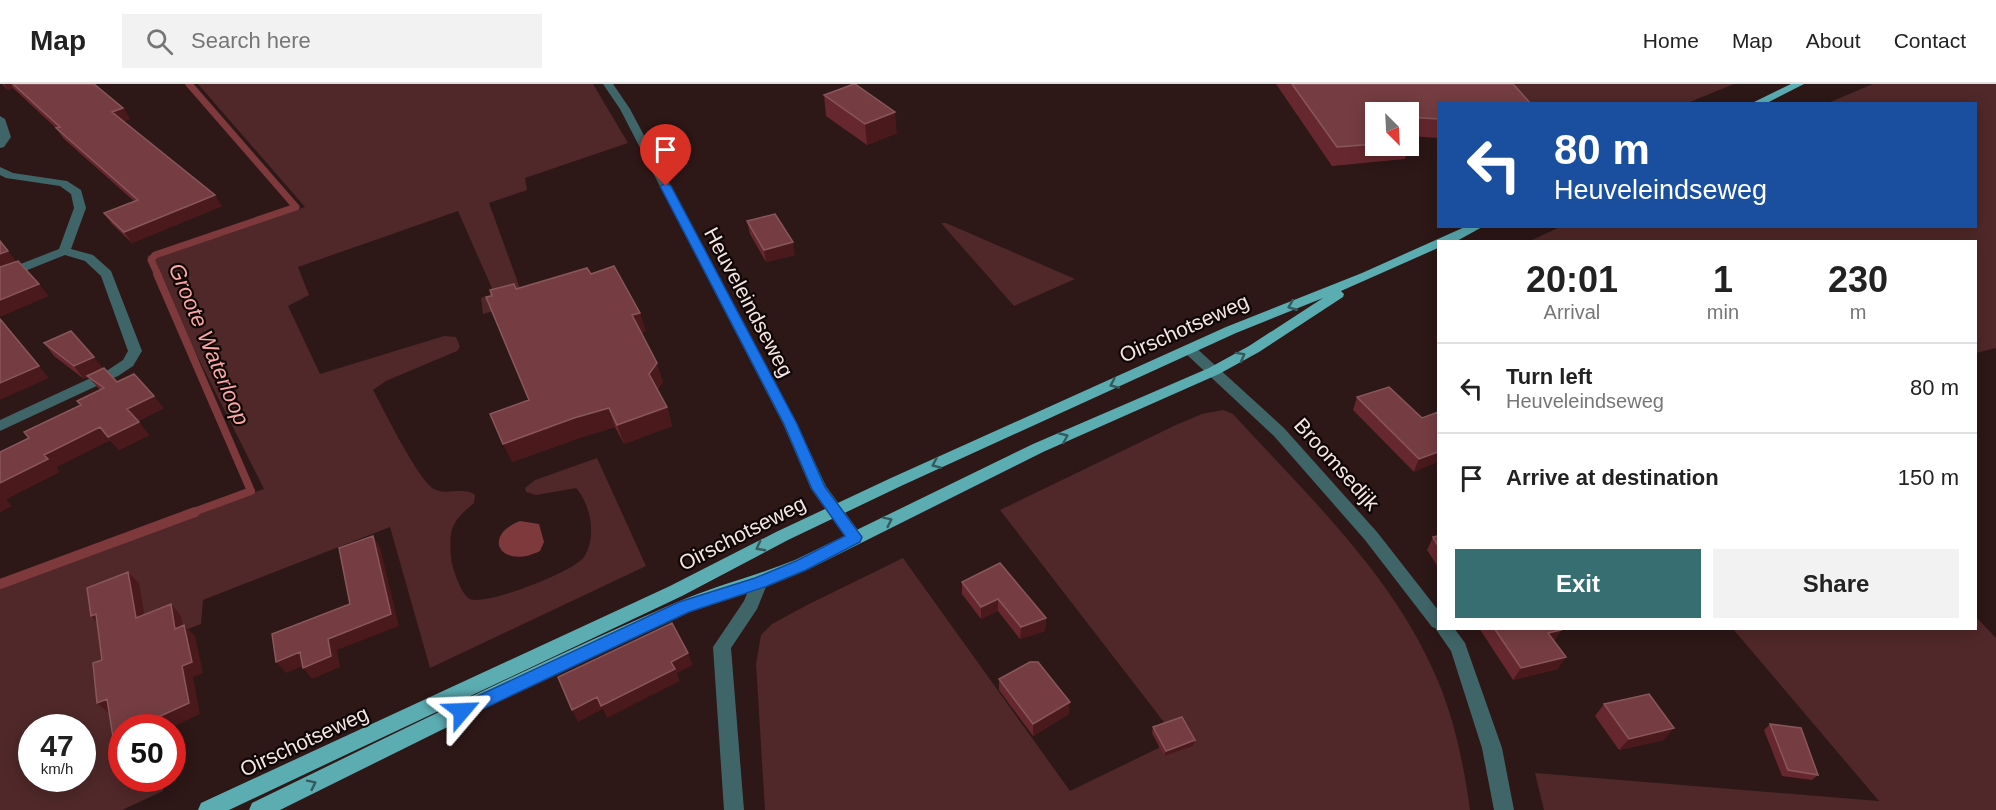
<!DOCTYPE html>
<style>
:root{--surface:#fff;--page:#f2f2f2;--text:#222;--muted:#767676;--line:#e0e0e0;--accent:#376e72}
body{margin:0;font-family:Helvetica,sans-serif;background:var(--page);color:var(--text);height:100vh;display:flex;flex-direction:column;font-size:22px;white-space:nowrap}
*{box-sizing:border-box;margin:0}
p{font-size:20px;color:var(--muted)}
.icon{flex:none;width:33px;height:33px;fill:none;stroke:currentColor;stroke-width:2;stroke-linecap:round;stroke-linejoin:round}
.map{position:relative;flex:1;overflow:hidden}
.panel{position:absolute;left:1437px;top:156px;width:540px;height:390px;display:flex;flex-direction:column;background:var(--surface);border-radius:0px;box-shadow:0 3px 15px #0003}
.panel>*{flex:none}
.banner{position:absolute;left:1437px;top:18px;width:540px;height:126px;border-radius:0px;box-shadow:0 3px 15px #0003;background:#1a4fa0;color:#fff;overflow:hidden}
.needle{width:39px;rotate:156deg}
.buttons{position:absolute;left:1365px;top:18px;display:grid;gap:12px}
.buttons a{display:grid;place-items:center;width:54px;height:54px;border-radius:0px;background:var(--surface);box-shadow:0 3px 15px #0003;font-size:30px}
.speed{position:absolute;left:18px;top:630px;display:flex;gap:12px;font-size:30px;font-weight:700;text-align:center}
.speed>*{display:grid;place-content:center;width:78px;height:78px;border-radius:50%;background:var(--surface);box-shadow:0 3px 15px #0003;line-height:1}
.speed small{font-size:15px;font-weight:400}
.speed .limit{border:9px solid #d22;background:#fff;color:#111}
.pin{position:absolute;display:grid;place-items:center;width:51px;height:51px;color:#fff;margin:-62px -26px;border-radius:50% 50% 50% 0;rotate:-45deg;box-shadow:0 0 6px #0007}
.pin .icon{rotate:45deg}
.me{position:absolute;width:66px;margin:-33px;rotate:64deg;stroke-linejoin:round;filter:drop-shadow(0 0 4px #0008)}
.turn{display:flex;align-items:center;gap:21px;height:126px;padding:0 18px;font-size:27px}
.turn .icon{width:78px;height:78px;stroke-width:2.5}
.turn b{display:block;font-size:42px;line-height:51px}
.eta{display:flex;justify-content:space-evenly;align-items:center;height:102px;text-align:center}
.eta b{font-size:36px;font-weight:700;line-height:42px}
.button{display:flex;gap:12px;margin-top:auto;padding:12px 18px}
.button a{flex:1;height:69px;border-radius:0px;background:var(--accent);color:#fff;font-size:24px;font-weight:700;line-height:69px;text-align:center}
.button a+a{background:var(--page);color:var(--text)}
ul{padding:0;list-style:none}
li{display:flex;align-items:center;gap:18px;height:90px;padding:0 18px;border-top:2px solid var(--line)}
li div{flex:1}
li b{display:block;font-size:22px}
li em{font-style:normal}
header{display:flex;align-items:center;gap:36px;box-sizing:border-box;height:84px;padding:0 30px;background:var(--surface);border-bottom:2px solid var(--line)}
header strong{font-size:28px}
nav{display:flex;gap:33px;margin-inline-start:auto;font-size:21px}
.search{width:420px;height:54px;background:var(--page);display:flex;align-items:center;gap:15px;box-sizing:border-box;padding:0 21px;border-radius:0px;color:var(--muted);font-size:22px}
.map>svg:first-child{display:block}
</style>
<header>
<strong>Map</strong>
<div class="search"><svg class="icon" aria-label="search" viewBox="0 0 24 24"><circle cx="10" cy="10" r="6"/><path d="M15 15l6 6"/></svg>Search here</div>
<nav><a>Home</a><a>Map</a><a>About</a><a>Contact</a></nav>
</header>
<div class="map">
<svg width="1996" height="726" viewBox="0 0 1996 726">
<rect width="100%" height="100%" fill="#2d1717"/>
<path fill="#502829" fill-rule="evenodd" d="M 198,0 L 593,0 L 628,59 L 525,94 L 527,106 L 489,119 L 525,218 L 483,230 L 481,214 L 494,209 L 458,127 L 298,183 L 309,211 L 288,222 L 320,290 L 444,252 L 456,253 L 460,263 L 457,267 L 386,297 L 373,306 C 384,326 418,396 434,405 C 447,412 464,402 475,411 L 474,419 C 451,438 449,445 451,474 C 452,483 461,511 470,515 C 486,522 575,487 584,473 C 597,453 591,421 576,404 L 536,411 L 526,408 L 525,404 L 535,396 L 597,374 L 646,482 L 430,584 L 390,443 L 203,516 L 201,540 L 147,561 L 122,644 L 122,694 L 162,695 L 163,707 L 122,726 L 0,726 L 0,497 L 264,405 L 147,172 L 305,123 ZM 32,644 L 82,644 L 82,694 L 32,694 Z
M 1498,0 L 1734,0 L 1685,20 L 1514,19 Z
M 1873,0 L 1996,0 L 1996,264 L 1976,269 L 1976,158 L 1530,157 L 1562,142 L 1976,142 L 1976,20 L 1828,19 Z
M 941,139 L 946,139 L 1075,195 L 1014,222 Z
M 1223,326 L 1233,330 C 1308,412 1395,493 1438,597 C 1455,638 1464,682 1470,726 L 765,726 L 756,580 L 761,551 L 772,540 L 807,521 L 903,474 L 1070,707 L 1177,655 L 1000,426 L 1178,340 L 1202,330 Z
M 1976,533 L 1996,554 L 1996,726 L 1544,726 L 1535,689 L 1879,717 L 1733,545 L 1976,544 Z"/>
<path fill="#7d393c" d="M 520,437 L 539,440 L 544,458 L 540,467 C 502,486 480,453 520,437 Z"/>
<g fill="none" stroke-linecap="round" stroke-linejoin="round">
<path stroke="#7d393c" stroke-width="7" d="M 158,191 L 151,176 L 155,171 L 296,123 L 189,0"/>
<path stroke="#7d393c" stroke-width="8" d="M 157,190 L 251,407 L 191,429"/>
<path stroke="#7d393c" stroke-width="10" d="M 0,500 L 195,428"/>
<path fill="#406568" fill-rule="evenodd" d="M 603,0 L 613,0 L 630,25 L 797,340 L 826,402 L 860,449 L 862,453 L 860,457 L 854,459 L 848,457 L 811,405 L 783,340 L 620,25 Z
M 0,32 L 5,35 L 11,53 L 4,63 L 0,64 Z
M 0,83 L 13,89 L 67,97 L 81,106 L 86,124 L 71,165 L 93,171 L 111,187 L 142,267 L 133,282 L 118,292 L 0,347 L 0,336 L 108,286 L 123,276 L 128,267 L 101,192 L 85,177 L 65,171 L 0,197 L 0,188 L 59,165 L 74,124 L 71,110 L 60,102 L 6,94 L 0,91 Z
M 1189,261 L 1194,262 L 1284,344 L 1377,448 L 1438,526 L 1438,544 L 1454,544 L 1465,559 L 1502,664 L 1514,726 L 1494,726 L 1482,664 L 1451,567 L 1435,544 L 1432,543 L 1365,456 L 1274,352 L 1184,268 L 1182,265 Z
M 760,491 L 766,493 L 768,498 L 757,525 L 731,564 L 744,726 L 724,726 L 713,563 L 744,517 L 754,493 Z"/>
<path fill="#5badb2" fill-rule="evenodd" d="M 1791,0 L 1804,0 L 1765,20 L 1750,20 Z
M 1467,142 L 1484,142 L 1455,158 L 1438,158 L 1438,164 L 1341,207 L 1344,210 L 1343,213 L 1259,268 L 1219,290 L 1043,368 L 807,486 L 766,503 L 690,528 L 508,613 L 280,726 L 249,726 L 252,719 C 392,651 532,581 675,519 C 714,502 756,492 795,476 L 1033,360 L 1209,284 L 1249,262 L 1323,214 L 1236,249 L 901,402 L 788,456 L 682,512 L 229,726 L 198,726 L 201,719 L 670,502 L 776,448 L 891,394 L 1226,243 L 1362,189 Z"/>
</g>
<path fill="#66282e" d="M 2,0 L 94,0 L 123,24 L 130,35 L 124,37 L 222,122 L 132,159 L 112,140 L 104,129 L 134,117 L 64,55 L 56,44 L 13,4 L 8,6 Z
M 1276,0 L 1513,0 L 1438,20 L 1438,54 L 1408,52 L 1408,28 L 1376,28 L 1376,62 L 1408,62 L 1408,53 L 1411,56 L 1405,75 L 1332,82 Z
M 824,11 L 897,49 L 867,61 L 826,32 Z
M 747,137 L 795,171 L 766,178 L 750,150 Z
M 591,190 L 646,247 L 641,249 L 663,298 L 657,306 L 667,323 L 672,342 L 624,360 L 615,343 L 582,353 L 512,378 L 529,316 L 516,205 Z
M 44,259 L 103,284 L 117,298 L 164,324 L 138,337 L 149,351 L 119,366 L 110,356 L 56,383 L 59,388 L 6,415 L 11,422 L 0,428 L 0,368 L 29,354 L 81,321 L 100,306 L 88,293 L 84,295 L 54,272 Z
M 1357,313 L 1422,334 L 1438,328 L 1414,388 L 1353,326 Z
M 1438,452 L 1438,483 L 1427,466 L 1433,453 Z
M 962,498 L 1046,534 L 1045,547 L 1020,555 L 998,527 L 981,535 L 962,510 Z
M 1479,544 L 1559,544 L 1561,546 L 1554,557 L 1558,585 L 1513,596 Z
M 999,595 L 1069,630 L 1033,652 L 999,606 Z
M 1604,620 L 1664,656 L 1619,666 L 1595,632 Z
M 1770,640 L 1818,691 L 1812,696 L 1782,692 L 1764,646 Z
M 1153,643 L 1195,656 L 1193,662 L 1164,672 L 1152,649 Z"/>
<path fill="#49191c" d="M 4,0 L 11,0 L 13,4 L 8,6 Z
M 123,24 L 130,35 L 119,39 L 112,28 Z
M 895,28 L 897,49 L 867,61 L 865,40 Z
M 215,111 L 222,122 L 132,159 L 124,148 Z
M 793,158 L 795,171 L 766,178 L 764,166 Z
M 8,167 L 18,179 L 0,186 L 0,170 Z
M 39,200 L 49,212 L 0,233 L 0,216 Z
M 640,229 L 646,247 L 638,250 L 632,231 Z
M 0,235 L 49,294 L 0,316 Z
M 94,273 L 104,285 L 84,295 L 74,282 Z
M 657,279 L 663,298 L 655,309 L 649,290 Z
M 154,312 L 164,324 L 138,337 L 127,325 Z
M 667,323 L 672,342 L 624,360 L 617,341 Z
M 609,324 L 615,343 L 582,353 L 512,378 L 503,360 L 574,334 Z
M 139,338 L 149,351 L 119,366 L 108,353 Z
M 100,343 L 110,356 L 56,383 L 59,388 L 6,415 L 11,422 L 0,428 L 0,399 L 44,371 Z
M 1438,368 L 1438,378 L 1414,388 L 1419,375 Z
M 373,452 L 380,463 L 399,542 L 337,566 L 340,583 L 312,595 L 303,584 L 328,555 L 391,530 Z
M 128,488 L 139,499 L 147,546 L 136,534 Z
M 998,515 L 998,527 L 981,535 L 981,523 Z
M 171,520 L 181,532 L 186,556 L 175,545 Z
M 96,530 L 103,544 L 91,532 Z
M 1046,534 L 1045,547 L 1020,555 L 1021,543 Z
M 184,541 L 195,552 L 203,589 L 193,593 L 200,630 L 170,644 L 134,644 Z
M 1561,546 L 1553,558 L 1548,549 Z
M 300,568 L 309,580 L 286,589 L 276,578 Z
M 688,569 L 693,581 L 677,589 L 680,597 L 607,634 L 603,625 L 578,638 L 572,626 Z
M 1566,573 L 1558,585 L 1513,596 L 1521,584 Z
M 107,615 L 110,630 L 97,619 Z
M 1070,618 L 1069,630 L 1033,652 L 1033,640 Z
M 1674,644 L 1664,656 L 1619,666 L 1629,655 Z
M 122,649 L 122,660 L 113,653 Z
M 1195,656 L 1193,662 L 1164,672 L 1166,667 Z"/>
<path fill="#753d41" stroke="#89575b" stroke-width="1.5" d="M 13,0 L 94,0 L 123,24 L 112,28 L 215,111 L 124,148 L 104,129 L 138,116 L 56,44 L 60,43 Z
M 854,0 L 855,0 L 895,28 L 865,40 L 824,11 Z
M 1292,0 L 1513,0 L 1531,20 L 1438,20 L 1438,35 L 1408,33 L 1408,28 L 1376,28 L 1376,60 L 1337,63 Z
M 775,130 L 793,158 L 764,166 L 747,137 Z
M 0,157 L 8,167 L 0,170 Z
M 18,177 L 39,200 L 0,216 L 0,183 Z
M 614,182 L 640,229 L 632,231 L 657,279 L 649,290 L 667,323 L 617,341 L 609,324 L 574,334 L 503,360 L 490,330 L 529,316 L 486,213 L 492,212 L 490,206 L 514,200 L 516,205 L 587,184 L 591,190 Z
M 0,235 L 39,282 L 0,299 Z
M 71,247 L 94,273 L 74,282 L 44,259 Z
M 104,284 L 117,298 L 134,290 L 154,312 L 127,325 L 139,338 L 108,353 L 100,343 L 44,371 L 48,375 L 0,399 L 0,368 L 29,354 L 24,348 L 81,321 L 77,317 L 104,304 L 87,292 Z
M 1389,303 L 1422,334 L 1438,328 L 1438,368 L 1419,375 L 1357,313 Z
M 373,452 L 391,530 L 328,555 L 331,572 L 303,584 L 300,568 L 276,578 L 272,550 L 350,520 L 339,464 Z
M 1438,452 L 1438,462 L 1433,453 Z
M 1000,479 L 1046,534 L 1021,543 L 998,515 L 981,523 L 962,498 Z
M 128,488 L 136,534 L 171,520 L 175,545 L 184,541 L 192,578 L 182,582 L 189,619 L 134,644 L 122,644 L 122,649 L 113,653 L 107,615 L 97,619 L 93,579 L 102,576 L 96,530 L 91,532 L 87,504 Z
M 672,539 L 688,569 L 671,578 L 675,585 L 601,622 L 597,613 L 572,626 L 558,593 Z
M 1494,544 L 1559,544 L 1561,546 L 1548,549 L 1566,573 L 1521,584 Z
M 1030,578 L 1038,578 L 1070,618 L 1033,640 L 999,595 Z
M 1649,610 L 1674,644 L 1629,655 L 1604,620 Z
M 1182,633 L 1195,656 L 1166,667 L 1153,643 Z
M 1770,640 L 1801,644 L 1818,691 L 1788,686 Z"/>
<defs><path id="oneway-chevron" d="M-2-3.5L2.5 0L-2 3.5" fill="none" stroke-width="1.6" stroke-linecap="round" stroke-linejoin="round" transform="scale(1.5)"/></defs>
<g stroke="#355a5c">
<use href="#oneway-chevron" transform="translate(1292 222) rotate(158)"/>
<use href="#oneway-chevron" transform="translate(1241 272) rotate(-29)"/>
<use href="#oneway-chevron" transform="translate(1114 300) rotate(156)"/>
<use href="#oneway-chevron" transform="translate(1064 353) rotate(-24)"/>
<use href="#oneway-chevron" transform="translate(936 380) rotate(156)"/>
<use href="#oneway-chevron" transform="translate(888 437) rotate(-26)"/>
<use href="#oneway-chevron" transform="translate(760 463) rotate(152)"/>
<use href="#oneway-chevron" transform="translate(312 700) rotate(-26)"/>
</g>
<path fill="#1a73e8" stroke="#114b97" stroke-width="1.5" d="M 666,99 L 671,102 L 797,340 L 825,403 L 862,453 L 860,458 L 806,486 L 765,503 L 689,528 L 468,632 L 462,634 L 456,632 L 453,627 L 456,622 L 679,518 L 755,494 L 796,477 L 845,452 L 812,405 L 784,340 L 660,102 Z"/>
<g text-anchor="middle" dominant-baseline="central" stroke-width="4.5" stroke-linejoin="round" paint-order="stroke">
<g font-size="21" fill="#f5e5e4" stroke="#0f0606">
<text transform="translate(749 218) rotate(62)">Heuveleindseweg</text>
<text transform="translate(1184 244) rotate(-24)">Oirschotseweg</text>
<text transform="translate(1337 380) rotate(48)">Broomsedijk</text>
<text transform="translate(742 449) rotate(-27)">Oirschotseweg</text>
<text transform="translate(304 657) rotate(-25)">Oirschotseweg</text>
</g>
<g font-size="22" font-style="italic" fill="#fba7a7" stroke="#0f0606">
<text transform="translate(209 260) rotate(67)">Groote Waterloop</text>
</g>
</g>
</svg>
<div class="buttons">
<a><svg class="needle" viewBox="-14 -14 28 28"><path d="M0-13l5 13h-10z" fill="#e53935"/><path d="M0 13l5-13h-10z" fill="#767676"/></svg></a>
</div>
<div class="speed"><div>47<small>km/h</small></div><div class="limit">50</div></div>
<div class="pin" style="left:666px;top:102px;background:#d93025"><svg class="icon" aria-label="arrive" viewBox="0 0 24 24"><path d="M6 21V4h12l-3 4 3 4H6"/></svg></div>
<svg class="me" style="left:462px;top:627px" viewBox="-20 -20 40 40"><path d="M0-17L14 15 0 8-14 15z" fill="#1a73e8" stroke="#fff" stroke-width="4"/></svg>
<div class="banner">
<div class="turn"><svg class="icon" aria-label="left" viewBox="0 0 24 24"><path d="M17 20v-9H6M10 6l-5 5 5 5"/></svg><div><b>80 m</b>Heuveleindseweg</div></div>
</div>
<section class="panel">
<div class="eta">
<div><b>20:01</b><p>Arrival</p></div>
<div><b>1</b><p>min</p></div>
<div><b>230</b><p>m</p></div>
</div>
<ul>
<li><svg class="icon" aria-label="left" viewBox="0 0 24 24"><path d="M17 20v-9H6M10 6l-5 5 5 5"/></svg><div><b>Turn left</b><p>Heuveleindseweg</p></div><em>80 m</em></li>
<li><svg class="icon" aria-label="arrive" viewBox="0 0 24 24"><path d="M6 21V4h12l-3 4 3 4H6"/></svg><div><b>Arrive at destination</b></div><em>150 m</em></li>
</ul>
<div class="button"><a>Exit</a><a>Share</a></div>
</section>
</div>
